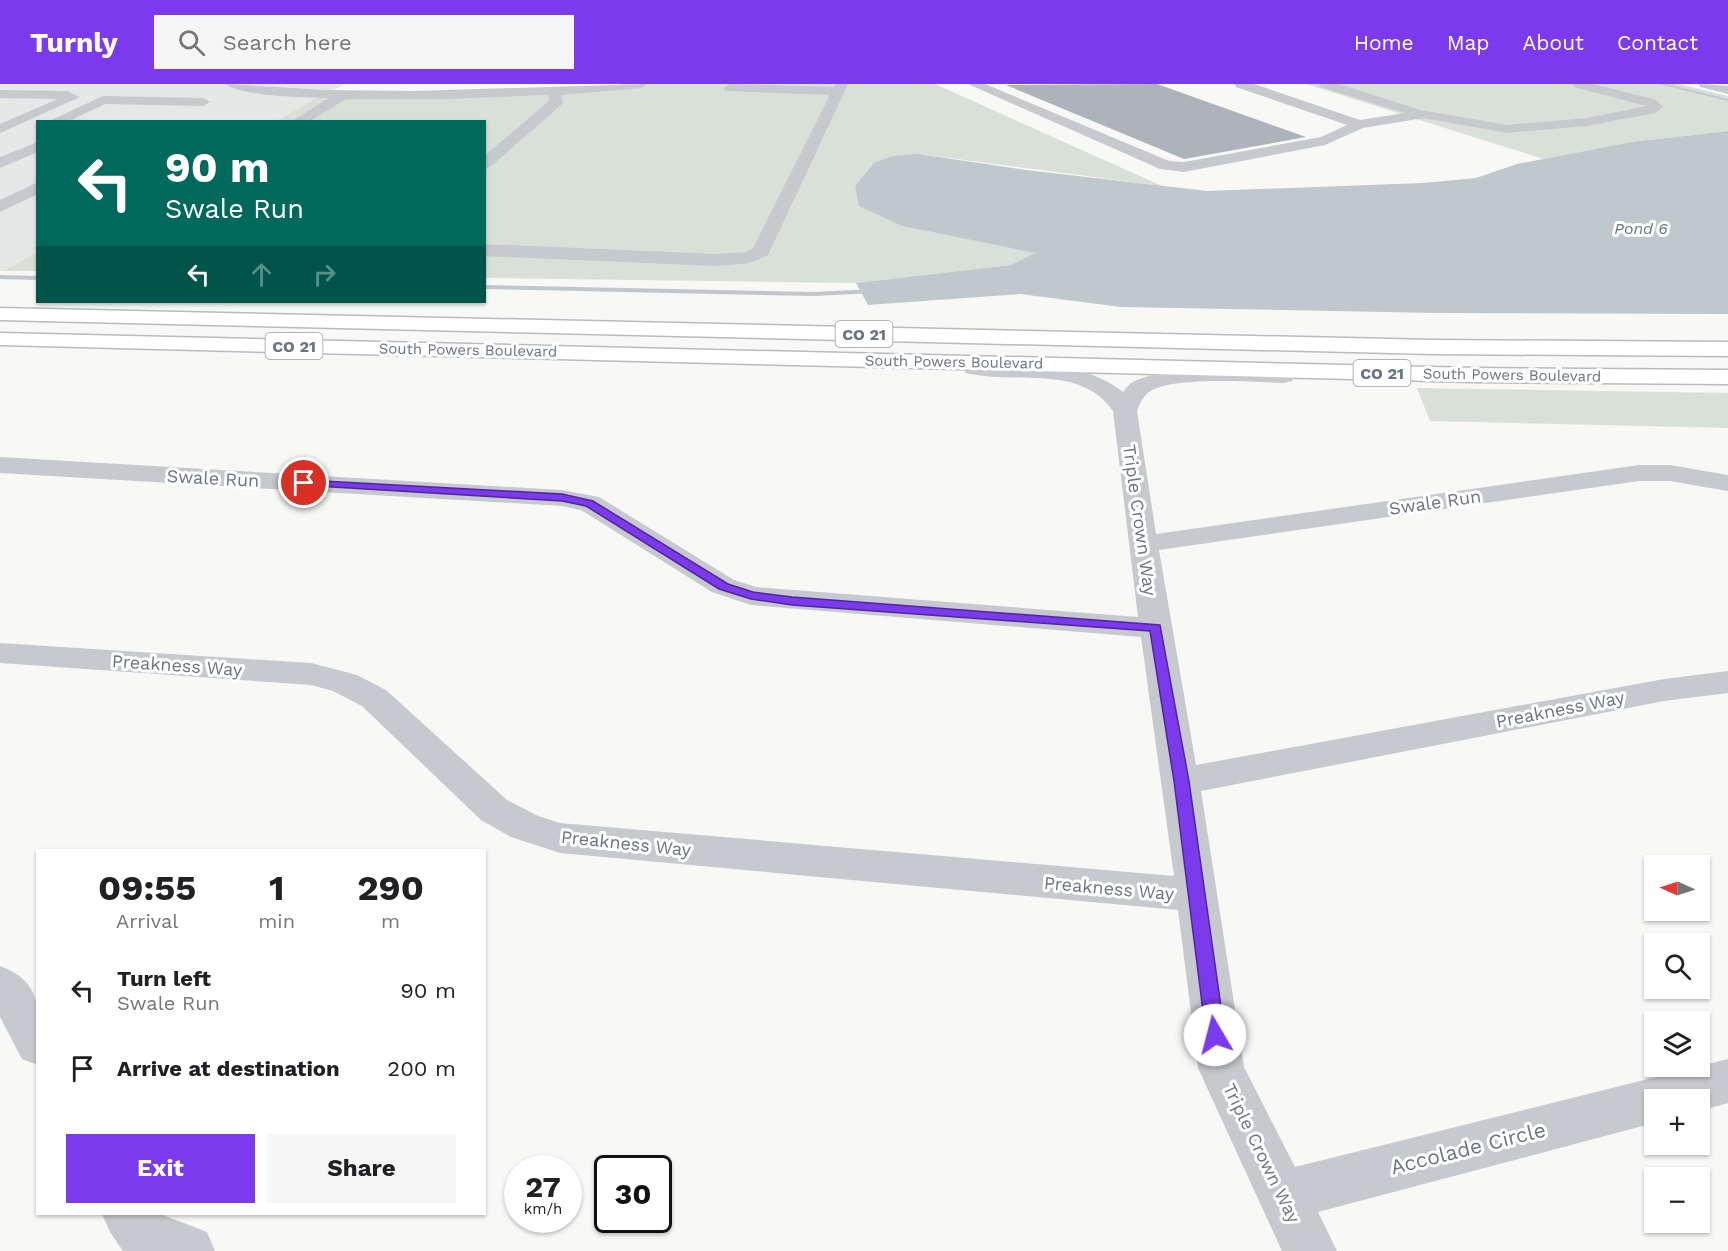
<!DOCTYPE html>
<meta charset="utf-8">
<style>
:root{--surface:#fff;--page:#f6f6f6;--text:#202124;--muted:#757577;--accent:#7c3aed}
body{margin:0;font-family:"Work Sans",sans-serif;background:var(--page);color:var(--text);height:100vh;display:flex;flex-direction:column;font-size:22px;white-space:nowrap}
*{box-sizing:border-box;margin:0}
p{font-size:20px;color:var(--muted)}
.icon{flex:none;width:33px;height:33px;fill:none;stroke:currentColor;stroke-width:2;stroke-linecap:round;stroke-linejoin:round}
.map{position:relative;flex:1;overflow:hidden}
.side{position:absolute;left:36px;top:765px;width:450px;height:366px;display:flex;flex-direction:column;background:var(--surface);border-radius:0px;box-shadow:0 2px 4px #0004}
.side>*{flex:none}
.hud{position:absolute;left:36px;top:36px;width:450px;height:183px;border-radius:0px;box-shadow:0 2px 4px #0004;background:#00695c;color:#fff;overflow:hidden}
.needle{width:39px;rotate:273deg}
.buttons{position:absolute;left:1644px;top:771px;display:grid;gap:12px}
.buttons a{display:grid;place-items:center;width:66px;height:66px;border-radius:0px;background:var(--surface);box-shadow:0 2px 4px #0004;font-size:30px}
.speed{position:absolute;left:504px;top:1071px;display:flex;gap:12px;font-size:30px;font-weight:700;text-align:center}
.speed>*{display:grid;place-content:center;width:78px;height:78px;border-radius:50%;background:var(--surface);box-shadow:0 2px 4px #0004;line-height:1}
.speed small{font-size:15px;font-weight:400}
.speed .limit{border:3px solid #111;border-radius:9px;background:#fff;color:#111}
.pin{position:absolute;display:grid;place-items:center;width:51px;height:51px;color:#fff;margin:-26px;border:3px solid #fff;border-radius:50%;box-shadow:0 2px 6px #0007}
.me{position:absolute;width:66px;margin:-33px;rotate:352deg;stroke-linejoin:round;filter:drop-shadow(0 0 4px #0008)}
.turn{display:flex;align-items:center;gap:21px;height:126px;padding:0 30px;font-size:27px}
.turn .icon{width:78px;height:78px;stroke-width:2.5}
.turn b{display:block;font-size:42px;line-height:51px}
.lanes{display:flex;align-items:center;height:57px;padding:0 30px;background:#0003;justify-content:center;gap:30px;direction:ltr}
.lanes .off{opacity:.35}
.eta{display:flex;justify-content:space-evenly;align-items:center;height:102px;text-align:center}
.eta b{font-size:36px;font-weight:700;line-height:42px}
.primary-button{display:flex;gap:12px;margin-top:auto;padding:12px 30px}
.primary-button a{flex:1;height:69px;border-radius:0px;background:var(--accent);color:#fff;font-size:24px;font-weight:700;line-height:69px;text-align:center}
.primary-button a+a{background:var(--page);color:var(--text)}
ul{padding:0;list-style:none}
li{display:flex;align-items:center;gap:18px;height:78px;padding:0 30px}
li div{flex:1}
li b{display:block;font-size:22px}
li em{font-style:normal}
header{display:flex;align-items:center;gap:36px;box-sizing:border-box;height:84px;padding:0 30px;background:var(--accent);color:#fff}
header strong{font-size:28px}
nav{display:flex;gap:33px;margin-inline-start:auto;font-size:21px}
.search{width:420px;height:54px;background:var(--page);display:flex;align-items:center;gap:15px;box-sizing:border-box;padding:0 21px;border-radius:0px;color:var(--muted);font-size:22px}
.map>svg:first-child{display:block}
</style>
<header>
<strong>Turnly</strong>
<div class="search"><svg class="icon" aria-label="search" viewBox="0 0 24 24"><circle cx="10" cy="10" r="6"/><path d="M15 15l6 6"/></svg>Search here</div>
<nav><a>Home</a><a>Map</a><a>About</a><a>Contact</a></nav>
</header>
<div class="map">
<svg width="1728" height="1167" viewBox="0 0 1728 1167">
<rect width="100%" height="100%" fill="#f8f8f6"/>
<path fill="#e6e7e7" d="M 0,0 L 345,0 L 274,37 L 38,38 L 37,168 L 3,187 L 0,187 Z"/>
<path fill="#d9e0d7" d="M 640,0 L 935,0 L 1162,102 L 918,70 L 902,142 L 1036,169 L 1011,181 L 856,199 L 485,194 L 484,38 L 274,38 L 318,13 Z
M 1306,0 L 1679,0 L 1728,12 L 1728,47 L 1631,58 L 1543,75 Z
M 37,168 L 37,187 L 3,187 Z
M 1417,304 L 1728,309 L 1728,344 L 1430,337 Z"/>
<path fill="#bfc8cd" d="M 1728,47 L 1728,230 L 1437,229 L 1121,223 L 1020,210 L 868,221 L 856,199 L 1011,181 L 1035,169 L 902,142 L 859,122 L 855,102 L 874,79 L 892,72 L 918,70 L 1026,86 L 1207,107 L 1423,99 L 1476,94 L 1517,80 L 1631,58 Z"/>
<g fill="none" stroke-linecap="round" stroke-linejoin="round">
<path fill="#bfc8cd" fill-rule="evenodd" d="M 1660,0 L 1667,0 L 1728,15 L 1728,17 Z
M 0,191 L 38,192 L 38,196 L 0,195 Z
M 484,201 L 814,208 L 874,205 L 877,207 L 874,209 L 814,212 L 484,205 Z"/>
</g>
<path fill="#adb3ba" d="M 1157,0 L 1306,53 L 1184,75 L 1006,1 Z"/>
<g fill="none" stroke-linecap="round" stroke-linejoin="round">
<g stroke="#b9bbbf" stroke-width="3">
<path id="highway" d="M 0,224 L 1434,256 L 1728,258 L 1728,272 L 1434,270 L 0,236 Z
M 0,249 L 1474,284 L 1728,286 L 1728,300 L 1474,298 L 0,261 Z"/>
</g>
<path fill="#c6c9cd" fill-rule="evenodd" d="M 226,0 L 325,6 L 414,7 L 647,0 L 641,4 L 561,11 L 563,18 L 561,21 L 490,83 L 484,85 L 484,72 L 549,17 L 548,11 L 446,15 L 346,15 L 309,38 L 291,38 L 328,14 C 308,14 238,12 226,0 Z
M 730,0 L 834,3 L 836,0 L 848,0 L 768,171 L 750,179 L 715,182 L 484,172 L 484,160 L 715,170 L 746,168 L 753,164 L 830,11 L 725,7 L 724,4 Z
M 968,0 L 985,0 L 1169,77 L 1184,78 L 1321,53 L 1347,41 L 1236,3 L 1235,0 L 1254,0 L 1360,36 L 1405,29 L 1320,3 L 1319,0 L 1339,0 L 1420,26 L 1507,41 L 1587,34 L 1647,22 L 1574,3 L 1573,0 L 1594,0 L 1656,16 L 1663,23 L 1655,29 L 1587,42 L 1507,49 L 1424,34 L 1363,44 L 1325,61 L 1184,88 L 1160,85 Z
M 1699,0 L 1728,2 L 1728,10 L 1700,3 Z
M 0,6 L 67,7 L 80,13 L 0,49 L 0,40 L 58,15 L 0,14 Z
M 103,12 L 203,14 L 210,18 L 203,22 L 105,20 L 67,38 L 47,38 Z
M 38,58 L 38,68 L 0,84 L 0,73 Z
M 38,98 L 38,110 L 0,128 L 0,116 Z
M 974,277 C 1024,279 1082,276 1123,308 C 1127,303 1131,298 1137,296 C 1166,283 1261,279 1292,287 L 1295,292 L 1292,297 L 1284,299 C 1253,298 1173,292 1149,308 C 1143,312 1140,319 1137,327 L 1156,450 L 1639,381 L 1670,381 L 1728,391 L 1728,407 L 1670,397 L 1639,397 L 1159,466 L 1196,681 L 1664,595 L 1728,587 L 1728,609 L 1664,617 L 1201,707 L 1244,983 L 1295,1083 L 1728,975 L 1728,1019 L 1700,1027 L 1700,1016 L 1654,1016 L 1654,1039 L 1318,1128 L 1337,1167 L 1282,1167 L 1198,984 L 1178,826 L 560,769 L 511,753 L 481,736 L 362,622 L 333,607 L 311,601 L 0,579 L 0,559 L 311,579 L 357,591 L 386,606 L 507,716 L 538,732 L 560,739 L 1174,792 L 1141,553 L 751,521 L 712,508 L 581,426 L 562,422 L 0,389 L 0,373 L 562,406 L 599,413 L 734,496 L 756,503 L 1138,533 L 1113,327 C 1080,279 1014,301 966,289 L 963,284 L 966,279 Z
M 0,882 C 49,900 38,937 38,981 L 22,975 L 0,933 Z
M 102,1130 L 160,1130 L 207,1148 L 215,1167 L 123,1167 L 110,1148 Z"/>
<use href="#highway" fill="#fff" fill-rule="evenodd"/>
</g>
<path fill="#7c3aed" stroke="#51269a" stroke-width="1.5" d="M 304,396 L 562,410 L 593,417 L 728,500 L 753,508 L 792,513 L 1160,541 L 1189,697 L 1225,951 L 1222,958 L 1215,960 L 1208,958 L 1206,951 L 1174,697 L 1150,547 L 792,521 L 751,515 L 719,505 L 586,422 L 562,417 L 300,401 L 299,399 Z"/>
<g text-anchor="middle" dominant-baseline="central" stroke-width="6" stroke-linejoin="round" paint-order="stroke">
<g font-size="15" fill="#677586" stroke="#fff">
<text transform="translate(468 266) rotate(1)">South Powers Boulevard</text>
<text transform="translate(954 278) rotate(1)">South Powers Boulevard</text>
<text transform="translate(1512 291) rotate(1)">South Powers Boulevard</text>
</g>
<g font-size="16" font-style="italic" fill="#637782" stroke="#fff">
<text x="1641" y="144">Pond 6</text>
</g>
<g fill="#fff" stroke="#959eaa" stroke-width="1.5">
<rect x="835.5" y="237" width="57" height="26" rx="4.5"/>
<rect x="265.5" y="249" width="57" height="26" rx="4.5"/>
<rect x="1353.5" y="276" width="57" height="26" rx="4.5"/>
</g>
<g font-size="16" font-weight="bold" fill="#677586">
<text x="864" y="250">CO 21</text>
<text x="294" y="262">CO 21</text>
<text x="1382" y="289">CO 21</text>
</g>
<g font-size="18" fill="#677586" stroke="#fff">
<text transform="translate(213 394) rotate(3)">Swale Run</text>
<text transform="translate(1435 418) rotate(-8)">Swale Run</text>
<text transform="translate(1140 436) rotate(82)">Triple Crown Way</text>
<text transform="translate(177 581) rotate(4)">Preakness Way</text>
<text transform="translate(1560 625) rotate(-11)">Preakness Way</text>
<text transform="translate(626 759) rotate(6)">Preakness Way</text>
<text transform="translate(1109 804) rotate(5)">Preakness Way</text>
<text transform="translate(1262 1069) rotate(64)">Triple Crown Way</text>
</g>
<g font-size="21" fill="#677586" stroke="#fff">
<text transform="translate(1468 1064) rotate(-14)">Accolade Circle</text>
</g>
</g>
</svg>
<div class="buttons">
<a><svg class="needle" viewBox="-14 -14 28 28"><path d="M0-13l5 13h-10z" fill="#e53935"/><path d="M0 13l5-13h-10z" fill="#757577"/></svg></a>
<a><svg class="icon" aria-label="search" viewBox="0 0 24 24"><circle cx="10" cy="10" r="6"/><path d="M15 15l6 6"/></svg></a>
<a><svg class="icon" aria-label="layers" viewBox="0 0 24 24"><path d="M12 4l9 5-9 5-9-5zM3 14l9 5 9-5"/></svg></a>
<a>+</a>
<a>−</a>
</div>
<div class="speed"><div>27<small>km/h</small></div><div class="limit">30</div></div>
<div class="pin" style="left:304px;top:399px;background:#d93025"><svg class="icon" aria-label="arrive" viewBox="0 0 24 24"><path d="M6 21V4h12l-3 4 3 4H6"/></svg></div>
<svg class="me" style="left:1215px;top:951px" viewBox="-20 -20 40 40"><circle r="19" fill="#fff"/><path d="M0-13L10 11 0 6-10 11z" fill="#7c3aed"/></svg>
<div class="hud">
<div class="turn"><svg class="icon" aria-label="left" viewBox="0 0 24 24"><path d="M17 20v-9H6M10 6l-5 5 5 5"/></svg><div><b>90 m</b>Swale Run</div></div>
<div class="lanes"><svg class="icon" aria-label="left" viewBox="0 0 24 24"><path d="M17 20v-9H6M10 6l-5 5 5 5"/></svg><svg class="icon off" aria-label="ahead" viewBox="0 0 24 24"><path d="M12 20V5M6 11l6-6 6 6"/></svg><svg class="icon off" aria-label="right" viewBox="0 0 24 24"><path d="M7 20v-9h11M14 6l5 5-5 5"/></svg></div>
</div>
<section class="side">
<div class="eta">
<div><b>09:55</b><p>Arrival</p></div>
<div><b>1</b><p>min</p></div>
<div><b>290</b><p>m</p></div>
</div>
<ul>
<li><svg class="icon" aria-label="left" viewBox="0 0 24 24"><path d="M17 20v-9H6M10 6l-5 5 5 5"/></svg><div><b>Turn left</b><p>Swale Run</p></div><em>90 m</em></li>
<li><svg class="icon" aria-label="arrive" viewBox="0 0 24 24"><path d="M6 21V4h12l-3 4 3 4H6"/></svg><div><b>Arrive at destination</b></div><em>200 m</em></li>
</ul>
<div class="primary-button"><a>Exit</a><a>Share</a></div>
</section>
</div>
